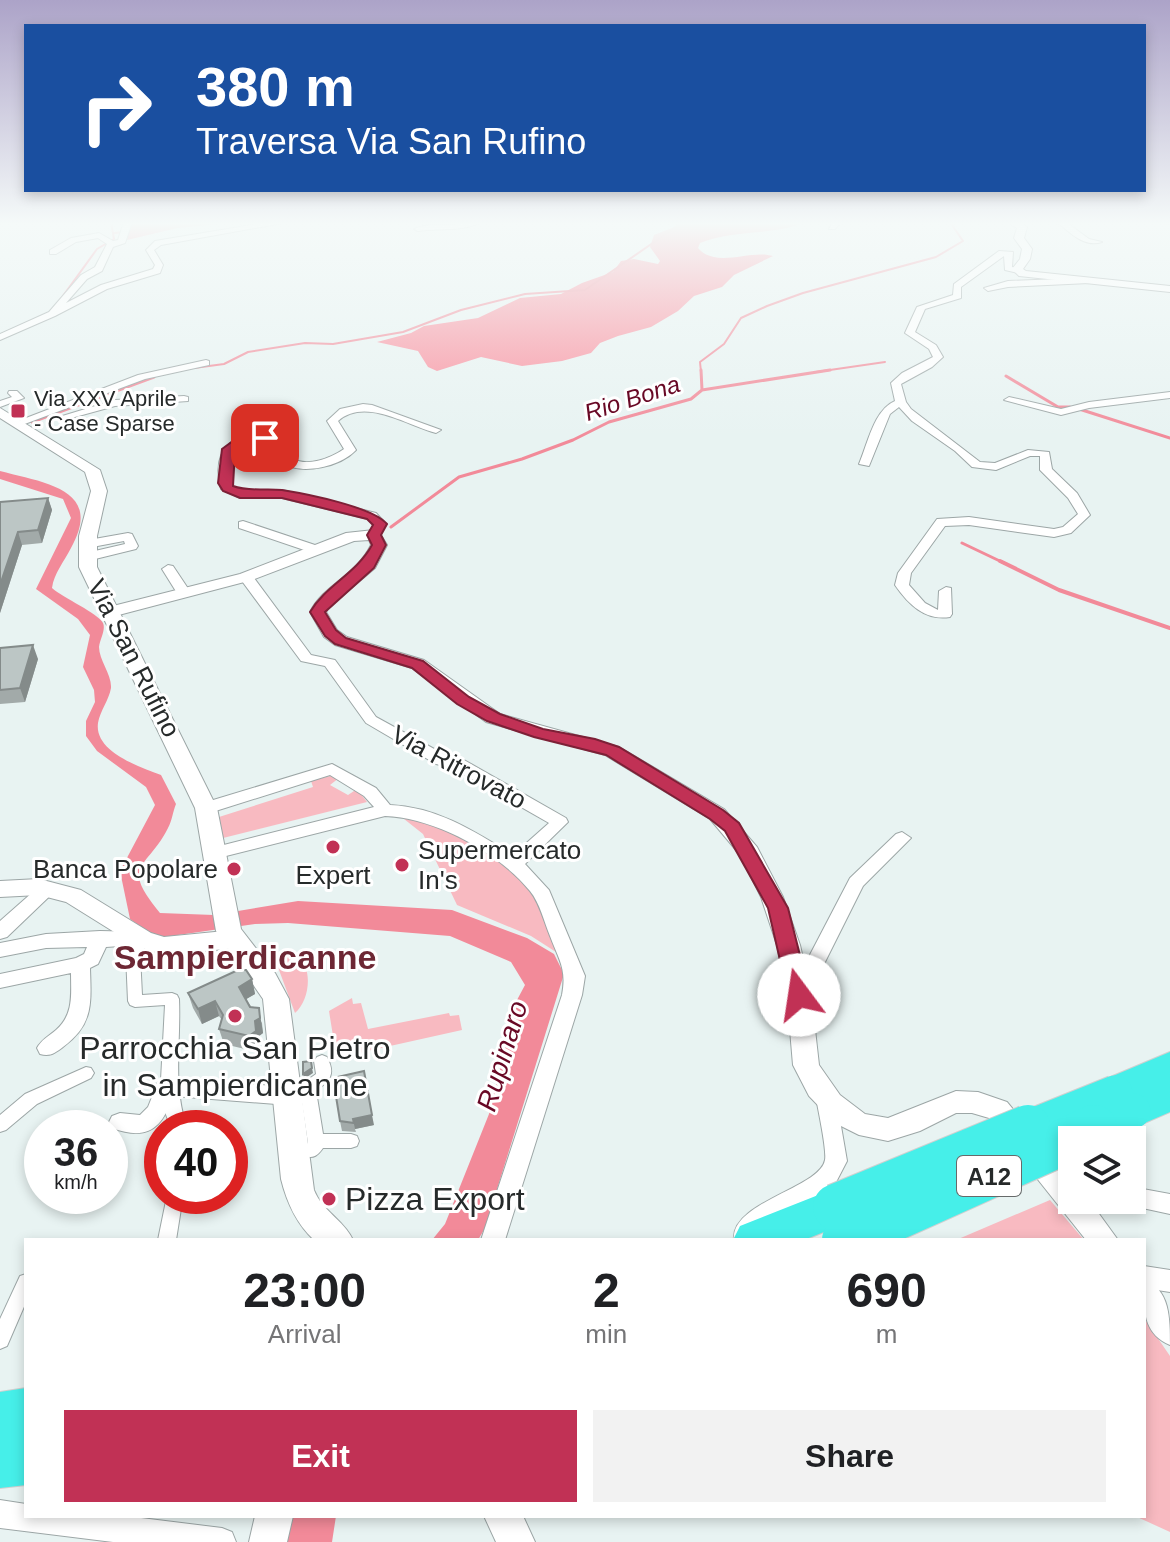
<!DOCTYPE html>
<style>
:root{--surface:#fff;--page:#f2f2f2;--text:#202124;--muted:#757577;--accent:#c13155}
body{margin:0;font-family:Helvetica,sans-serif;background:var(--page);color:var(--text);height:100vh;display:flex;flex-direction:column;font-size:30px;white-space:nowrap}
*{box-sizing:border-box;margin:0}
p{font-size:26px;color:var(--muted)}
.icon{flex:none;width:44px;height:44px;fill:none;stroke:currentColor;stroke-width:2;stroke-linecap:round;stroke-linejoin:round}
.map{position:relative;flex:1;overflow:hidden}
.details{position:absolute;left:24px;top:1238px;width:1122px;height:280px;display:flex;flex-direction:column;background:var(--surface);border-radius:0px;box-shadow:0 4px 12px #0003}
.details>*{flex:none}
.guide{position:absolute;left:24px;top:24px;width:1122px;height:168px;border-radius:0px;box-shadow:0 4px 12px #0003;background:#1a4fa0;color:#fff;overflow:hidden}
.tools{position:absolute;left:1058px;top:1126px;display:grid;gap:16px}
.tools a{display:grid;place-items:center;width:88px;height:88px;border-radius:0px;background:var(--surface);box-shadow:0 4px 12px #0003;font-size:40px}
.speed{position:absolute;left:24px;top:1110px;display:flex;gap:16px;font-size:40px;font-weight:700;text-align:center}
.speed>*{display:grid;place-content:center;width:104px;height:104px;border-radius:50%;background:var(--surface);box-shadow:0 4px 12px #0003;line-height:1}
.speed small{font-size:20px;font-weight:400}
.speed .limit{border:12px solid #d22;background:#fff;color:#111}
.pin{position:absolute;display:grid;place-items:center;width:68px;height:68px;color:#fff;margin:-34px;border-radius:16px;box-shadow:0 4px 12px #0006}
.me{position:absolute;width:88px;margin:-44px;rotate:346deg;stroke-linejoin:round;filter:drop-shadow(0 0 6px #0008)}
.turn{display:flex;align-items:center;gap:28px;height:168px;padding:0 40px;font-size:36px}
.turn .icon{width:104px;height:104px;stroke-width:2.5}
.turn b{display:block;font-size:56px;line-height:68px}
.eta{display:flex;justify-content:space-evenly;align-items:center;height:136px;text-align:center}
.eta b{font-size:48px;font-weight:700;line-height:56px}
.button{display:flex;gap:16px;margin-top:auto;padding:16px 40px}
.button a{flex:1;height:92px;border-radius:0px;background:var(--accent);color:#fff;font-size:32px;font-weight:700;line-height:92px;text-align:center}
.button a+a{background:var(--page);color:var(--text)}
.map>svg:first-child{display:block}
</style>
<div class="map">
<svg width="1170" height="1542" viewBox="0 0 1170 1542">
<rect width="100%" height="100%" fill="#e8f3f2"/>
<path fill="#f8bac1" d="M 334,775 L 339,778 L 330,785 L 348,795 L 357,789 L 367,802 L 223,838 L 219,817 L 313,787 L 311,781 Z
M 399,815 L 435,820 L 520,876 L 532,888 L 556,952 L 531,936 L 457,905 L 423,834 Z
M 293,952 C 314,963 311,999 295,1013 L 276,962 L 282,954 Z
M 352,998 L 353,1004 L 361,1003 L 368,1029 L 449,1013 L 450,1016 L 459,1015 L 462,1030 L 336,1058 L 334,1046 L 323,1047 L 328,1038 L 333,1036 L 329,1011 Z
M 1050,1200 L 1084,1240 L 956,1240 Z
M 1144,1318 L 1170,1356 L 1170,1532 L 1135,1516 L 1144,1516 Z"/>
<path fill="#f9909f" d="M 132,222 L 233,222 L 186,226 L 127,240 Z
M 687,222 L 806,222 C 773,236 735,229 700,243 L 698,248 C 716,269 750,249 773,256 L 734,275 L 722,287 L 694,296 L 678,311 L 651,327 L 618,336 L 600,343 L 591,353 L 562,361 L 522,366 L 481,357 L 437,371 L 428,367 L 418,351 L 377,342 L 411,333 L 424,326 L 478,318 L 520,298 L 561,294 L 582,283 L 613,272 L 621,261 L 634,259 L 658,264 L 660,261 L 650,247 L 654,235 Z"/>
<path fill="#f28a99" d="M 0,471 C 45,483 104,489 71,548 C 64,562 54,573 52,588 C 63,598 98,613 103,623 C 106,630 100,639 99,647 C 99,660 112,675 111,688 C 109,700 100,711 98,723 C 94,752 140,767 161,775 L 176,804 C 173,811 172,821 168,828 C 147,870 119,863 160,913 L 214,915 L 298,901 L 452,910 L 527,938 L 554,954 L 564,974 L 485,1228 L 478,1240 L 432,1240 L 445,1224 L 489,1114 L 517,1000 L 525,985 L 511,962 L 450,936 L 288,923 L 255,924 L 157,938 L 130,919 L 120,871 L 155,805 L 146,787 L 97,751 L 86,736 L 86,721 L 95,702 L 94,690 L 83,667 L 90,635 L 78,619 L 36,589 L 71,518 L 63,499 L 0,479 Z
M 287,1516 L 336,1516 L 332,1542 L 281,1542 Z"/>
<g fill="none" stroke-linecap="round" stroke-linejoin="round">
<path stroke="#f28a99" stroke-width="2" d="M 1158,222 L 1166,224
M 114,233 L 229,222
M 55,307 L 97,249 L 114,239 L 111,222
M 194,368 L 224,364 L 248,352 L 305,343 L 333,344 L 403,332 L 461,310 L 525,294 L 585,290 L 683,222
M 701,372 L 700,362 L 724,344 L 741,318 L 767,306 L 803,293 L 936,257 L 963,241 L 950,222
M 816,372 L 885,362"/>
<path stroke="#f28a99" stroke-width="3" d="M 1006,376 L 1058,407 L 1070,407
M 702,390 L 830,370
M 1079,409 L 1170,438
M 32,422 L 154,377
M 391,527 L 459,477 L 522,459 L 573,440 L 609,422 L 691,399 L 702,390 L 701,370
M 962,543 L 1004,563"/>
<path stroke="#f28a99" stroke-width="4" d="M 1000,561 L 1059,590 L 1170,628"/>
<g stroke="#9ca6a6" stroke-width="2">
<path id="pedestrian" d="M 143,934 L 148,935 L 150,939 L 140,955 L 142,995 L 172,993 L 177,995 L 179,999 C 181,1043 172,1085 187,1128 L 171,1128 L 165,1112 L 161,1080 L 165,1005 L 135,1007 L 130,1005 L 128,1001 L 126,955 L 138,935 Z
M 322,1055 L 327,1057 C 336,1075 330,1080 316,1091 L 323,1134 L 351,1134 L 357,1136 L 359,1141 L 357,1146 L 351,1148 L 323,1148 C 318,1155 314,1159 305,1156 L 303,1151 L 308,1143 L 300,1089 L 302,1084 L 316,1074 L 314,1061 L 317,1057 Z
M 86,1067 L 91,1068 L 94,1073 L 91,1078 L 37,1104 L 6,1130 L 0,1132 L 0,1115 L 25,1094 Z
M 167,1196 L 183,1196 L 176,1240 L 158,1240 Z
M 26,1274 L 26,1302 L 7,1346 L 0,1349 L 0,1319 L 20,1276 Z"/>
</g>
<g stroke="#9ca6a6" stroke-width="2">
<path id="minor" d="M 124,222 L 132,222 L 125,243 L 113,247 L 102,271 L 87,279 L 66,303 L 101,285 L 153,269 L 155,265 L 146,250 L 155,241 L 270,222 L 288,222 L 161,245 L 154,250 L 163,265 L 160,273 L 107,289 L 55,316 L 0,340 L 0,334 L 49,312 L 81,275 L 95,267 L 107,244 L 98,238 L 76,242 L 56,254 L 50,254 L 50,250 L 71,238 L 99,233 L 113,241 L 118,240 Z
M 469,222 L 481,222 C 462,232 439,228 418,231 L 414,229 C 432,221 452,228 469,222 Z
M 833,222 L 841,222 L 835,229 L 829,229 Z
M 1057,222 L 1066,222 L 1089,239 L 1102,242 C 1085,248 1070,233 1057,222 Z
M 999,251 L 1013,252 L 1012,267 L 1022,270 L 1022,274 L 1005,270 L 1004,256 L 961,287 L 961,298 L 925,309 L 915,332 L 936,345 L 943,357 L 932,367 L 901,384 L 906,402 L 911,409 L 980,462 L 995,463 L 1028,450 L 1049,452 L 1052,469 L 1077,493 L 1090,515 L 1071,533 L 1054,537 L 969,525 L 945,526 L 911,573 L 909,585 L 925,603 L 938,610 L 939,591 L 946,587 L 951,588 L 952,614 L 950,617 C 925,621 908,604 895,585 L 898,573 L 937,519 L 969,517 L 1054,529 L 1063,527 L 1078,514 L 1068,498 L 1040,470 L 1040,456 L 1030,456 L 996,470 L 972,467 L 955,451 L 912,421 L 899,407 L 890,414 L 869,466 L 859,464 C 868,443 874,410 895,401 L 891,383 L 902,373 L 933,357 L 929,349 L 905,333 L 917,307 L 953,295 L 954,284 Z
M 1086,278 L 1090,281 L 1089,283 L 1008,287 L 988,291 L 984,288 L 1008,281 Z
M 206,360 L 209,361 L 209,365 L 145,379 L 22,425 L 13,423 L 138,375 Z
M 9,391 L 17,391 L 24,398 L 0,407 L 0,401 L 12,397 L 8,393 Z
M 1170,392 L 1170,398 L 1089,408 L 1061,415 L 1004,400 L 1009,397 L 1061,409 L 1089,402 Z
M 184,396 L 188,397 L 188,401 L 115,406 L 64,420 L 59,417 L 115,400 Z
M 363,404 L 372,405 L 441,430 L 436,433 C 406,425 365,397 338,421 L 356,450 C 341,466 303,476 283,463 C 277,458 272,449 268,442 L 248,440 C 232,449 229,469 232,487 L 241,490 L 282,490 L 376,513 L 386,524 L 378,538 L 370,538 L 368,535 L 374,525 L 368,519 L 282,498 L 240,498 L 221,489 C 210,447 237,427 276,438 C 281,445 285,455 293,459 C 308,467 331,458 344,449 L 327,421 L 340,409 Z
M 243,521 L 321,547 L 323,550 L 321,553 L 313,553 L 239,528 L 239,522 Z
M 128,533 L 132,534 L 138,546 L 136,549 L 87,561 L 81,557 L 82,554 L 125,544 L 124,541 L 87,548 L 83,547 L 83,541 Z
M 168,565 L 173,566 L 191,593 L 189,596 L 179,596 L 177,593 L 162,569 Z
M 246,573 L 251,574 L 311,655 L 335,660 L 376,717 L 447,756 L 464,760 L 566,818 L 568,822 L 525,864 L 549,890 L 585,976 L 582,995 L 505,1240 L 481,1240 L 562,995 C 567,969 559,960 550,936 C 544,922 540,903 530,891 C 498,852 435,818 385,816 L 214,859 L 208,857 L 205,853 L 208,849 L 374,807 L 364,796 L 330,775 L 206,814 L 198,808 L 200,804 L 332,764 L 376,788 L 390,805 C 437,807 474,831 513,855 L 549,823 L 453,768 L 436,764 L 366,723 L 325,666 L 301,661 L 239,577 Z
M 902,832 L 911,838 L 863,886 L 806,1000 L 799,1003 L 792,1000 L 789,995 L 850,878 L 896,834 Z
M 48,882 L 54,884 L 57,888 L 54,892 L 7,937 L 0,939 L 0,921 L 42,884 Z
M 100,931 L 143,932 L 150,934 L 152,939 L 150,944 L 106,947 L 98,964 L 90,968 C 91,1003 94,1024 63,1047 C 55,1053 50,1057 40,1054 L 37,1048 C 41,1040 49,1036 56,1030 C 74,1014 71,995 71,973 L 0,988 L 0,974 L 76,958 L 84,954 L 87,947 L 46,948 L 0,957 L 0,943 L 46,934 Z
M 168,1078 L 289,1087 L 296,1090 L 299,1096 L 296,1102 L 289,1105 L 173,1096 C 162,1129 147,1141 112,1128 L 109,1122 L 112,1116 L 120,1113 L 140,1115 L 148,1107 L 158,1082 Z
M 826,1088 L 833,1091 L 836,1097 L 847,1161 L 833,1188 L 788,1211 L 757,1236 L 758,1240 L 734,1240 C 730,1202 820,1188 825,1160 C 827,1149 818,1110 816,1097 L 819,1091 Z
M 1132,1187 L 1170,1194 L 1170,1214 L 1124,1204 L 1122,1200 L 1132,1200 Z
M 1072,1200 L 1113,1200 L 1110,1207 L 1078,1218 L 1070,1215 L 1067,1208 Z
M 1144,1266 L 1170,1270 L 1170,1292 L 1144,1288 Z
M 0,1500 L 26,1504 L 26,1516 L 125,1516 L 222,1528 L 232,1532 L 236,1542 L 113,1542 L 0,1528 Z"/>
</g>
<g stroke="#9ca6a6" stroke-width="2">
<path id="tertiary" d="M 1007,222 L 1020,222 L 1027,227 L 1024,238 L 1032,249 L 1030,259 L 1023,269 L 1026,271 L 1170,286 L 1170,292 L 1019,276 L 1012,269 L 1020,259 L 1022,249 L 1014,238 L 1017,228 Z
M 374,530 L 379,532 L 387,545 L 375,568 L 329,607 L 326,612 L 337,630 L 347,637 L 424,660 L 500,714 L 619,747 L 724,809 L 757,847 L 783,897 L 800,945 L 811,994 L 819,1065 L 840,1095 L 865,1114 L 888,1118 L 956,1091 L 978,1092 L 1007,1102 L 1072,1180 L 1072,1200 L 1089,1200 L 1118,1240 L 1086,1240 L 989,1118 L 972,1113 L 956,1113 L 920,1131 L 888,1141 L 859,1135 L 835,1123 L 809,1096 L 793,1065 L 787,994 L 777,945 L 761,897 L 741,856 L 710,819 L 605,755 L 486,722 L 412,668 L 335,645 L 324,637 L 310,612 C 324,584 355,577 371,545 L 369,540 L 354,541 L 252,580 L 111,617 L 103,612 L 105,608 L 240,574 L 346,533 Z
M 39,879 L 81,890 L 151,933 L 164,937 L 235,930 L 243,933 L 247,939 L 243,945 L 235,948 L 164,955 L 135,945 L 66,902 L 39,895 L 0,897 L 0,881 Z
M 1144,1279 C 1170,1290 1170,1318 1170,1345 C 1141,1333 1144,1305 1144,1279 Z"/>
</g>
<g stroke="#9ca6a6" stroke-width="2">
<path id="secondary" d="M 0,408 L 100,470 L 107,491 L 97,536 L 97,567 L 217,808 L 241,929 L 275,973 L 289,999 L 314,1190 C 322,1211 344,1220 353,1240 L 314,1240 C 296,1223 287,1203 281,1179 L 263,999 L 216,931 L 195,808 L 79,567 L 79,536 L 91,491 L 85,472 L 0,418 Z
M 255,1516 L 293,1516 L 287,1542 L 249,1542 Z
M 484,1516 L 523,1516 L 535,1542 L 496,1542 Z"/>
</g>
<g stroke="#cfd0d0" stroke-width="2">
<path id="motorway" d="M 1170,1052 L 1170,1112 L 1133,1128 L 1119,1123 L 1114,1109 L 1101,1105 L 1095,1093 L 1101,1081 Z
M 836,1188 L 851,1193 L 857,1207 L 851,1221 L 804,1240 L 733,1240 L 740,1226 Z
M 26,1388 L 26,1485 L 0,1488 L 0,1392 Z"/>
</g>
<use href="#pedestrian" fill="#fff" fill-rule="evenodd"/>
<use href="#minor" fill="#fff" fill-rule="evenodd"/>
<use href="#tertiary" fill="#fff" fill-rule="evenodd"/>
<use href="#secondary" fill="#fff" fill-rule="evenodd"/>
<use href="#motorway" fill="#46efe9" fill-rule="evenodd"/>
<g stroke="#cfd0d0" stroke-width="37" stroke-linecap="butt">
<path id="motorway-bridge-far1" d="M 1023,1130 L 1115,1093
M 1090,1130 L 1133,1111"/>
</g>
<g stroke="#cfd0d0" stroke-width="48" stroke-linecap="butt">
<path id="motorway-bridge" d="M 836,1207 L 1028,1128
M 845,1240 L 1094,1128"/>
</g>
<use href="#motorway-bridge-far1" stroke="#46efe9" stroke-width="35"/>
<use href="#motorway-bridge" stroke="#46efe9" stroke-width="46"/>
</g>
<path fill="#a2aaa9" d="M 48,498 L 52,510 L 42,543 L 22,545 L 0,613 L 0,502 Z
M 0,648 L 38,659 L 25,702 L 0,704 Z
M 252,979 L 255,994 L 246,999 L 262,1023 L 263,1033 L 259,1036 L 259,1046 L 253,1051 L 224,1044 L 219,1029 L 222,1020 L 219,1016 L 202,1024 L 193,1008 L 188,993 Z
M 340,1121 L 374,1125 L 355,1129 L 356,1132 L 342,1131 Z"/>
<path fill="#848b8a" d="M 48,498 L 52,510 L 42,543 L 38,530 Z
M 18,532 L 22,545 L 0,613 L 0,585 Z
M 33,645 L 38,659 L 25,702 L 20,688 Z
M 252,979 L 255,994 L 243,1001 L 239,987 Z
M 215,1001 L 219,1016 L 202,1024 L 198,1009 Z
M 259,1008 L 263,1033 L 259,1036 L 259,1046 L 253,1051 L 249,1036 Z
M 312,1068 L 313,1073 L 304,1079 L 303,1074 Z
M 372,1115 L 374,1125 L 355,1129 L 353,1119 Z"/>
<path fill="#bcc6c5" stroke="#848b8a" stroke-width="2" d="M 48,498 L 38,530 L 18,532 L 0,585 L 0,502 Z
M 33,645 L 20,688 L 0,690 L 0,648 Z
M 238,970 L 246,970 L 252,979 L 239,987 L 250,1007 L 259,1008 L 260,1018 L 255,1021 L 256,1031 L 249,1036 L 219,1029 L 223,1015 L 215,1001 L 198,1009 L 188,993 Z
M 311,1061 L 312,1068 L 303,1074 L 303,1062 Z
M 364,1071 L 372,1115 L 353,1119 L 354,1123 L 340,1121 L 333,1078 Z"/>
<linearGradient id="sky" x2="0" y2="1"><stop stop-color="#aca3c8"/><stop offset="0.51" stop-color="#f5faf9"/><stop offset="1" stop-color="#f5faf9" stop-opacity="0"/></linearGradient>
<rect width="1170" height="438" fill="url(#sky)"/>
<path fill="#c13155" stroke="#7d2037" stroke-width="2" d="M 241,435 L 265,434 L 271,438 L 265,441 L 248,441 L 235,451 L 233,486 C 249,492 265,488 282,490 C 307,494 373,507 387,524 L 381,535 L 386,545 L 374,568 L 325,612 L 336,630 L 346,638 L 423,661 L 469,697 L 500,714 L 543,729 L 595,739 L 619,747 L 723,810 L 739,823 L 788,908 L 810,995 L 807,1001 L 799,1004 L 791,1001 L 788,995 L 768,908 L 725,831 L 710,819 L 606,755 L 534,737 L 487,721 L 457,704 L 412,668 L 335,644 L 325,636 L 310,612 C 326,585 356,574 372,545 L 367,535 L 373,525 L 367,519 L 282,498 L 240,498 L 223,491 L 218,483 L 222,449 Z"/>
<g fill="#c13155" stroke="#fff" stroke-width="3">
<rect x="10" y="403" width="16" height="16" rx="4"/>
<circle cx="333" cy="847" r="8"/>
<circle cx="402" cy="865" r="8"/>
<circle cx="234" cy="869" r="8"/>
<circle cx="235" cy="1016" r="8"/>
<circle cx="329" cy="1199" r="8"/>
</g>
<g text-anchor="middle" dominant-baseline="central" stroke-width="6" stroke-linejoin="round" paint-order="stroke">
<g font-size="22" fill="#262a2a" stroke="#fff" text-anchor="start">
<text x="34" y="398">Via XXV Aprile<tspan x="34" dy="25">- Case Sparse</tspan></text>
</g>
<g font-size="24" font-style="italic" fill="#680825" stroke="#fff">
<text transform="translate(632 398) rotate(-18)">Rio Bona</text>
</g>
<rect fill="#fff" stroke="#676a6a" stroke-width="2" x="957" y="1156" width="64" height="40" rx="6"/>
<g font-size="24" font-weight="bold" fill="#262a2a">
<text x="989" y="1176">A12</text>
</g>
<g font-size="26" fill="#262a2a" stroke="#fff">
<text transform="translate(134 658) rotate(63)">Via San Rufino</text>
<text transform="translate(459 767) rotate(28)">Via Ritrovato</text>
</g>
<g font-size="26" fill="#262a2a" stroke="#fff" text-anchor="start">
<text x="418" y="850">Supermercato<tspan x="418" dy="30">In's</tspan></text>
<text x="218" y="869" text-anchor="end">Banca Popolare</text>
<text x="333" y="875" text-anchor="middle">Expert</text>
</g>
<g font-size="28" font-style="italic" fill="#680825" stroke="#fff">
<text transform="translate(502 1056) rotate(-73)">Rupinaro</text>
</g>
<g font-size="32" fill="#262a2a" stroke="#fff">
<text x="235" y="1048">Parrocchia San Pietro<tspan x="235" dy="37">in Sampierdicanne</tspan></text>
<text x="345" y="1199" text-anchor="start">Pizza Export</text>
</g>
<g font-size="34" font-weight="bold" fill="#6d2734" stroke="#fff">
<text x="245" y="957">Sampierdicanne</text>
</g>
</g>
</svg>
<div class="tools">
<a><svg class="icon" aria-label="layers" viewBox="0 0 24 24"><path d="M12 4l9 5-9 5-9-5zM3 14l9 5 9-5"/></svg></a>
</div>
<div class="speed"><div>36<small>km/h</small></div><div class="limit">40</div></div>
<div class="pin" style="left:265px;top:438px;background:#d93025"><svg class="icon" aria-label="arrive" viewBox="0 0 24 24"><path d="M6 21V4h12l-3 4 3 4H6"/></svg></div>
<svg class="me" style="left:799px;top:995px" viewBox="-20 -20 40 40"><circle r="19" fill="#fff"/><path d="M0-13L10 11 0 6-10 11z" fill="#c13155"/></svg>
<div class="guide">
<div class="turn"><svg class="icon" aria-label="right" viewBox="0 0 24 24"><path d="M7 20v-9h11M14 6l5 5-5 5"/></svg><div><b>380 m</b>Traversa Via San Rufino</div></div>
</div>
<section class="details">
<div class="eta">
<div><b>23:00</b><p>Arrival</p></div>
<div><b>2</b><p>min</p></div>
<div><b>690</b><p>m</p></div>
</div>
<div class="button"><a>Exit</a><a>Share</a></div>
</section>
</div>
